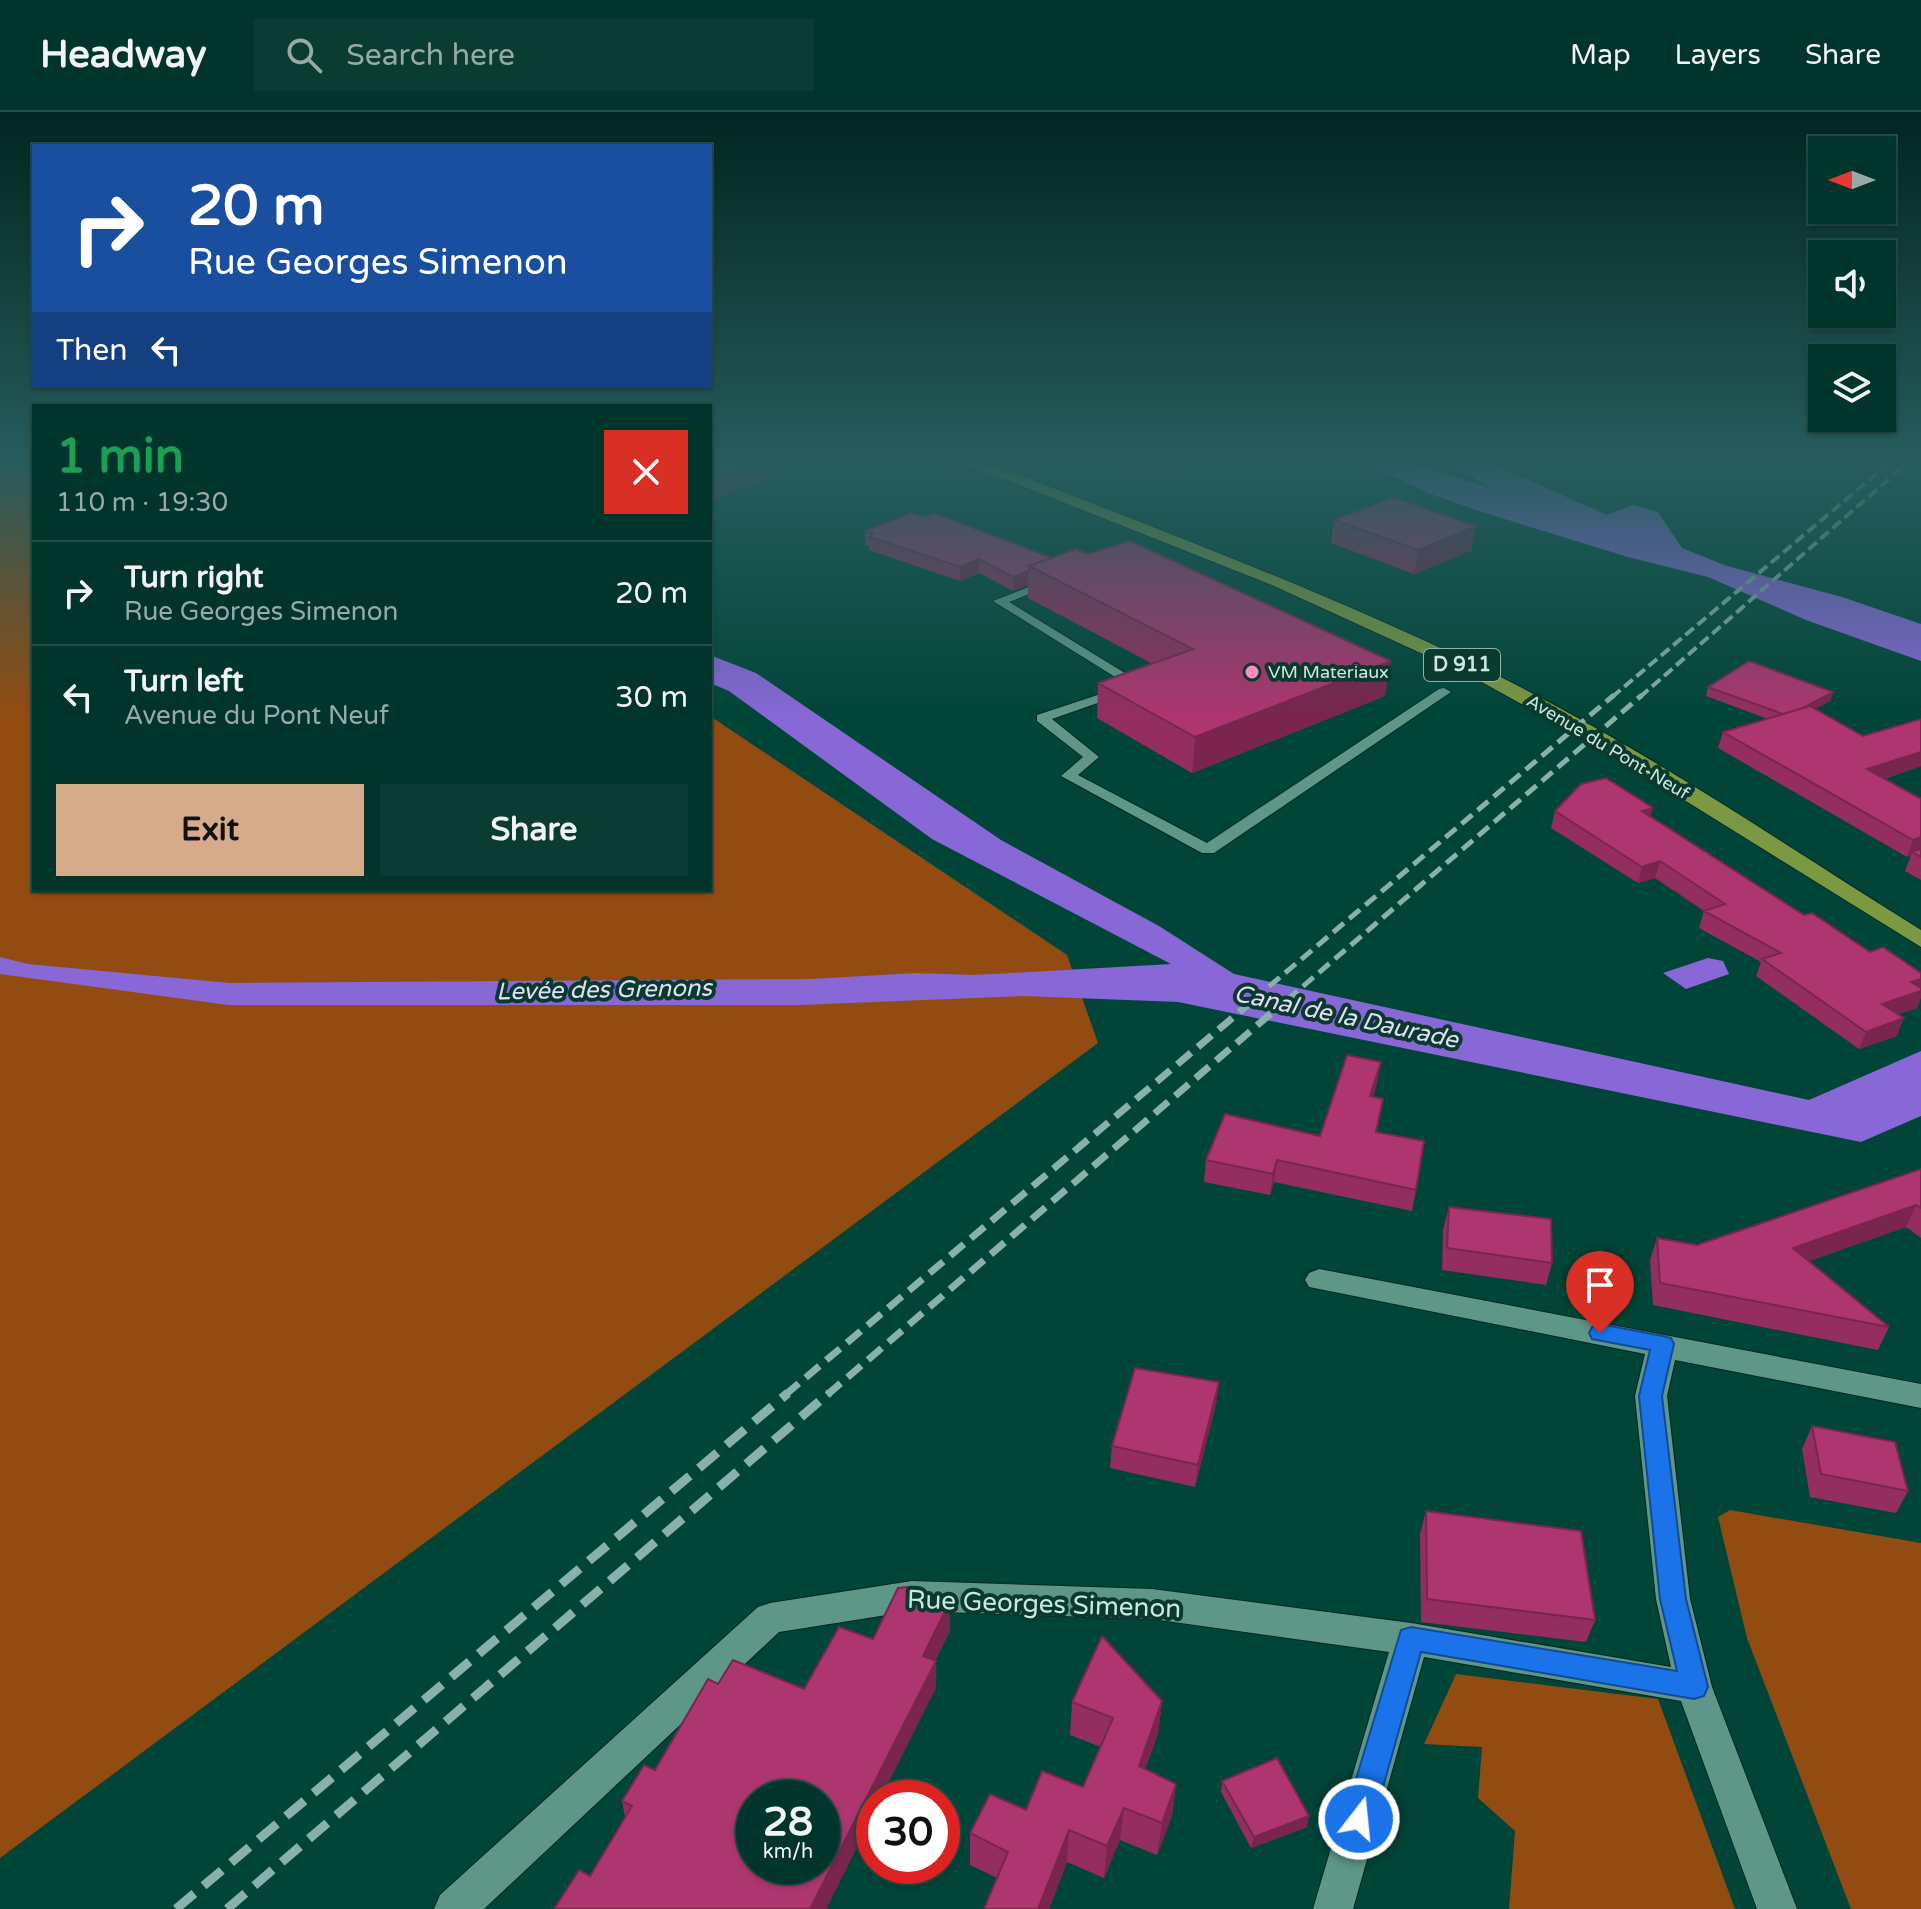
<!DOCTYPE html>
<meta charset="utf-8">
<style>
:root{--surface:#01342a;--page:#0b3c32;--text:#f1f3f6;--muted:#96aaa8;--line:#234f47;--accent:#d6ab8b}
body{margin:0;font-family:"Varela Round",sans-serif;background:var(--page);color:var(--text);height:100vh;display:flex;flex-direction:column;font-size:30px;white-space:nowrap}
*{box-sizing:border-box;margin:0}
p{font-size:26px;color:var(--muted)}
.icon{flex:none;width:44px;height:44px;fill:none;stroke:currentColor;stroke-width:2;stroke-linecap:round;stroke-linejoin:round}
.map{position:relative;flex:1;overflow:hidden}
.drawer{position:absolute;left:32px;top:292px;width:680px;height:488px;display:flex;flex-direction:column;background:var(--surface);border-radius:0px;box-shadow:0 2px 6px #0004,0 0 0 2px var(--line)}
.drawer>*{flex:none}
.hud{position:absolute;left:32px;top:32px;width:680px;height:244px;border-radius:0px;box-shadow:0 2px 6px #0004,0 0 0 2px var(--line);background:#1a4fa0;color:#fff;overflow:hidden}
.needle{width:52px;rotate:270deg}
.buttons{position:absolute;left:1808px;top:24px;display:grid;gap:16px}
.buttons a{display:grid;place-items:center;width:88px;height:88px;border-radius:0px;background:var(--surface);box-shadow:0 2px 6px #0004,0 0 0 2px var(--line);font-size:40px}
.speed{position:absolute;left:736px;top:1668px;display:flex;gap:16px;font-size:40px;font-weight:700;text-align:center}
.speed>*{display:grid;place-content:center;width:104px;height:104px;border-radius:50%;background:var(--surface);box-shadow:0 2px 6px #0004,0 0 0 2px var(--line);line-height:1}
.speed small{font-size:20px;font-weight:400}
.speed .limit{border:12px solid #d22;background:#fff;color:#111}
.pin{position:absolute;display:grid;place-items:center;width:68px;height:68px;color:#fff;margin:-82px -34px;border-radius:50% 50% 50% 0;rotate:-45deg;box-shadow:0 0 8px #0007}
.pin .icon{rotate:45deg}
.me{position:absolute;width:88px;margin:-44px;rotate:16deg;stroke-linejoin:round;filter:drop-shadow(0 0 6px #0008)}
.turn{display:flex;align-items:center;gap:28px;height:168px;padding:0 24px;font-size:36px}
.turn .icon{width:104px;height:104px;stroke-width:2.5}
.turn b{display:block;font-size:56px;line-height:68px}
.then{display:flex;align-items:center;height:76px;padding:0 24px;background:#0003;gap:16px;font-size:30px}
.round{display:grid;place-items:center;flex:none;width:84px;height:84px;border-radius:0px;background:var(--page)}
.summary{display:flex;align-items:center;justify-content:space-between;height:136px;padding:0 24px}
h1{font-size:48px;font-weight:700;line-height:60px;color:#1e9e55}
.action{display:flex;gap:16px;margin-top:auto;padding:16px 24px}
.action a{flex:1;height:92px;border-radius:0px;background:var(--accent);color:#111;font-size:32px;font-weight:700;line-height:92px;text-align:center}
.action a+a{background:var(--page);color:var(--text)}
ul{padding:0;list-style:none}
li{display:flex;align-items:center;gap:24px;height:104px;padding:0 24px;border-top:2px solid var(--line)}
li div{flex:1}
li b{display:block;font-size:30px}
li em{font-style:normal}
header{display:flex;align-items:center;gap:48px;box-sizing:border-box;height:112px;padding:0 40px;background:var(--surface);border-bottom:2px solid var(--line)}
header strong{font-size:38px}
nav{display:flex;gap:44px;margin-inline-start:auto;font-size:28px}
.search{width:560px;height:72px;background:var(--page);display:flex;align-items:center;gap:20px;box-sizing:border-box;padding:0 28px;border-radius:0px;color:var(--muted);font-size:30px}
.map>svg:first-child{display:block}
</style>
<header>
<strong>Headway</strong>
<div class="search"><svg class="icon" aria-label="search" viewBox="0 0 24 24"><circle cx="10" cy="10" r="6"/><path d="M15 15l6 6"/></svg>Search here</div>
<nav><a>Map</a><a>Layers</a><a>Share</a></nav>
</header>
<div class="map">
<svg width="1921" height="1797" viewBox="0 0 1921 1797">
<rect width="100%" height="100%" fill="#014538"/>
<path fill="#924c11" d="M 0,352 L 34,352 L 34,778 L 710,778 L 710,604 L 1067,843 L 1098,931 L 0,1746 Z
M 1730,1398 L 1921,1431 L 1921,1797 L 1851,1797 L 1747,1526 L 1718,1405 Z
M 1456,1562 L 1658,1587 L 1735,1797 L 1509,1797 L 1515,1719 L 1478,1686 L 1482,1635 L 1424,1632 Z"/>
<path fill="#8867d7" d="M 1368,352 L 1413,352 L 1492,376 L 1448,352 L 1493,352 L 1607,403 L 1633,393 L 1658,400 L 1682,436 L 1727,454 L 1842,485 L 1921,512 L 1921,549 L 1806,508 L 1708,465 L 1628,445 L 1479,399 L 1428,381 Z
M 710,543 L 756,561 L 1001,728 L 1159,814 L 1234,862 L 1809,988 L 1921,939 L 1921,1004 L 1861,1030 L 1178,890 L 1024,884 L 800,893 L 228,893 L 0,862 L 0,845 L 28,852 L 230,871 L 811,867 L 916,861 L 974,863 L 1171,852 L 932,727 L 729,579 L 710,571 Z
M 1708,846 L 1723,849 L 1729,862 L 1686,877 L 1663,861 Z"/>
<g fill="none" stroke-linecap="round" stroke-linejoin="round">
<g stroke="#082720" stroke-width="2">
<path id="lane" d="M 1044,469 L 1054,472 L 1009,490 L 1146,574 L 1052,607 L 1099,645 L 1078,663 L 1207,731 L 1439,577 L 1444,576 L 1451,580 L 1214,741 L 1202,741 L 1061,664 L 1083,645 L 1037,609 L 1037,603 L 1128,573 L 993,489 Z"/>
</g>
<g stroke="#082720" stroke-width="2">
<path id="street" d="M 1319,1157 L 1921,1272 L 1921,1296 L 1675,1248 L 1667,1284 L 1690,1487 L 1712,1575 L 1797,1797 L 1757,1797 L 1681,1589 L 1424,1545 L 1353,1797 L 1313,1797 L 1389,1540 L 1152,1507 L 912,1499 L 779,1520 L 484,1797 L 434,1797 L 440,1783 L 758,1495 L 770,1491 L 912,1469 L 1152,1477 L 1411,1511 L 1671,1555 L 1656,1487 L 1635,1284 L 1645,1242 L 1309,1175 L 1305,1168 L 1309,1161 Z"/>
</g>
<g stroke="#082720" stroke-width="2">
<path id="primary" d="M 958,352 L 981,352 L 1017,362 C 1173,423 1330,482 1480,555 C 1634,629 1776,728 1921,818 L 1921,835 L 1599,635 L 1469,563 L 1272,473 L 1007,368 Z"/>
</g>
<use href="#lane" fill="#5e9787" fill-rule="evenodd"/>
<use href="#street" fill="#5e9787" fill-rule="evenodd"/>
<use href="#primary" fill="#7b9843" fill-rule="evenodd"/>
<path stroke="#88b2a8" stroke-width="4" stroke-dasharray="11 5" stroke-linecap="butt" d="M 1612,585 L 1888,352
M 1640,585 L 1906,352"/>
<path stroke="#88b2a8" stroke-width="5" stroke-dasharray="14 7" stroke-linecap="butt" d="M 1253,888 L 1614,583
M 1287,888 L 1642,583"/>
<path stroke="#88b2a8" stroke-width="7" stroke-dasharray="18 9" stroke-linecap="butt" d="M 785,1283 L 1256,886
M 827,1283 L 1289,886"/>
<path stroke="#88b2a8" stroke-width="9" stroke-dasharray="24 12" stroke-linecap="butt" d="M 176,1797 L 788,1281
M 227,1797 L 829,1281"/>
</g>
<path fill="#952e60" d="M 1122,352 L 1178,352 L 1151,362 Z
M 911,401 L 1385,584 L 1192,661 L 1097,606 L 1098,571 L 1153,552 L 1028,486 L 1028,473 L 1013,479 L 979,461 L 960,469 L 869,438 L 869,434 L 865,433 L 865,419 Z
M 1334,408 L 1472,438 L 1414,462 L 1331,431 Z
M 1708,575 L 1833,580 L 1830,589 L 1815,597 L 1863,624 L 1921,607 L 1921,654 L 1884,667 L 1921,687 L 1921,768 L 1905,759 L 1911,743 L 1907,745 L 1718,636 L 1723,620 L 1768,607 L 1706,584 Z
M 1653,696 L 1650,705 L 1804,803 L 1870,840 L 1921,861 L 1921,885 L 1917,896 L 1898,902 L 1897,924 L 1859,937 L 1756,864 L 1761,850 L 1699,816 L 1704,799 L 1655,766 L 1638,771 L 1551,716 L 1555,699 Z
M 1377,971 L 1373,985 L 1376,1020 L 1416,1078 L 1412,1099 L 1274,1070 L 1270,1083 L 1204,1070 L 1206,1048 L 1320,1024 Z
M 1921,1057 L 1921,1126 L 1906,1115 L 1809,1149 L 1889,1215 L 1878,1238 L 1653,1193 L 1650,1148 L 1657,1126 L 1697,1133 Z
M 1449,1095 L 1552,1151 L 1546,1173 L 1442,1158 L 1443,1117 Z
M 1219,1270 L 1216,1292 L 1195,1375 L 1110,1356 L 1112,1334 Z
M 1812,1314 L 1908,1379 L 1896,1401 L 1810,1385 L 1802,1337 Z
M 1426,1399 L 1595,1508 L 1586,1530 L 1421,1510 L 1420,1422 Z
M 949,1491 L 950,1519 L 935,1549 L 936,1576 L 874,1686 L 874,1701 L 826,1797 L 590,1764 L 625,1705 L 622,1689 L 655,1658 L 718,1572 L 804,1577 L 873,1527 Z
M 1162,1589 L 1158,1622 L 1145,1657 L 1176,1672 L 1172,1704 L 1157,1743 L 1120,1728 L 1104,1766 L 1067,1750 L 1049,1797 L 984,1797 L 997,1766 L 970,1753 L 970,1721 L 1083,1675 L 1101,1635 L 1070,1623 L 1072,1590 Z
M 1222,1669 L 1307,1715 L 1251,1736 L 1221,1680 Z"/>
<path fill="#79254e" d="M 746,352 L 780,352 L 781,360 L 710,391 L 710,367 Z
M 1151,352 L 1178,352 L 1151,362 Z
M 1476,414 L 1472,438 L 1414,462 L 1418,438 Z
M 979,447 L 979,461 L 960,469 L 960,455 Z
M 1029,459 L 1028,473 L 1013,479 L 1013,465 Z
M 1391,549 L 1385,584 L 1192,661 L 1195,625 Z
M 1833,580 L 1830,589 L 1786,613 L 1789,604 Z
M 1921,640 L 1921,654 L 1861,674 L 1867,657 Z
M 1653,696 L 1648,713 L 1642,699 Z
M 1921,725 L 1921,740 L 1912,740 L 1911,743 L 1907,745 L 1913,728 Z
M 1660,749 L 1655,766 L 1638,771 L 1642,755 Z
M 1921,867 L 1921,885 L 1917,896 L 1875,910 L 1882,892 L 1911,870 Z
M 1904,906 L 1897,924 L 1859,937 L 1866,920 Z
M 1381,950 L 1377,971 L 1366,1005 L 1370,984 Z
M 1277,1048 L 1274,1070 L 1270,1083 L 1273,1062 Z
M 1916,1093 L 1906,1115 L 1784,1158 L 1793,1136 Z
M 1219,1270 L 1216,1292 L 1195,1375 L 1198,1353 Z
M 949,1491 L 950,1519 L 923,1572 L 923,1544 Z
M 936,1549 L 936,1576 L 881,1686 L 874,1686 L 874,1701 L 826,1797 L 810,1797 Z
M 1162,1589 L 1158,1622 L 1135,1686 L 1139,1654 Z
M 1176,1672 L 1172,1704 L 1157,1743 L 1162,1711 Z
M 1124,1696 L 1120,1728 L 1104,1766 L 1107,1734 Z
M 1309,1704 L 1307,1715 L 1251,1736 L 1254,1725 Z
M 1069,1718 L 1067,1750 L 1049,1797 L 1038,1797 Z"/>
<path fill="#ad3570" stroke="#79254e" stroke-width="2" fill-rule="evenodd" d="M 710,352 L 746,352 L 710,367 Z
M 1393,385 L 1476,414 L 1418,438 L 1334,408 Z
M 911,401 L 923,405 L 934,401 L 1052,446 L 1029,454 L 1029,459 L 1013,465 L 979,447 L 960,455 L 869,425 L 874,422 L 865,419 Z
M 1130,429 L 1391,549 L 1195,625 L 1098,571 L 1193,537 L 1029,454 L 1076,437 L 1088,442 Z
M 1749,549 L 1833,580 L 1803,596 L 1783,602 L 1708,575 Z
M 1810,594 L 1863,624 L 1921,607 L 1921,640 L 1867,657 L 1921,687 L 1921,725 L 1913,728 L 1723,620 Z
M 1606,666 L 1653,696 L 1642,699 L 1804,803 L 1812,801 L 1870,840 L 1883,835 L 1921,861 L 1921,867 L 1911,870 L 1921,876 L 1921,879 L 1882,892 L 1904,906 L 1866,920 L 1762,847 L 1781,841 L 1704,799 L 1725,792 L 1660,749 L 1642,755 L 1555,699 L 1581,672 Z
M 1921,737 L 1921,745 L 1912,740 Z
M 1347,943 L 1381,950 L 1370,984 L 1383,987 L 1376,1020 L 1424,1029 L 1416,1078 L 1277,1048 L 1273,1062 L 1206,1048 L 1225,1002 L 1320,1024 Z
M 1921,1057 L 1921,1096 L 1916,1093 L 1793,1136 L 1889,1215 L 1660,1171 L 1657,1126 L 1697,1133 Z
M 1449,1095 L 1551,1107 L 1552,1151 L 1447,1136 Z
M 1135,1256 L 1219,1270 L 1198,1353 L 1112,1334 Z
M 1812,1314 L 1895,1330 L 1908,1379 L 1821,1362 Z
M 1426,1399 L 1581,1419 L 1595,1508 L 1427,1487 Z
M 907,1475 L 949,1491 L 923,1544 L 936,1549 L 810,1797 L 554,1797 L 579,1758 L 590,1764 L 632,1694 L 622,1689 L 644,1653 L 655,1658 L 708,1567 L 718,1572 L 733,1548 L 804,1577 L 839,1515 L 873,1527 L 898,1476 ZM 754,1686 L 822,1686 L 822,1754 L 754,1754 Z
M 1102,1524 L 1162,1589 L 1139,1654 L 1176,1672 L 1162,1711 L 1124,1696 L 1107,1734 L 1069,1718 L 1038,1797 L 984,1797 L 1008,1740 L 970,1721 L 990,1682 L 1026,1698 L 1042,1659 L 1083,1675 L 1113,1606 L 1072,1590 Z
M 1277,1646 L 1309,1704 L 1254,1725 L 1222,1669 Z"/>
<linearGradient id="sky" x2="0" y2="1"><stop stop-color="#01261f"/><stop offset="0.58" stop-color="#275c5e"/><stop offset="1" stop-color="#275c5e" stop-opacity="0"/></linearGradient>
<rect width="1921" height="604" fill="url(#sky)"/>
<path fill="#1a73e8" stroke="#114b97" stroke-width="2" d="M 1600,1212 L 1663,1224 L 1671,1226 L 1674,1232 L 1662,1284 L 1686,1487 L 1708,1575 L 1704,1584 L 1694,1587 L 1421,1540 L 1374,1707 L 1370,1717 L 1359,1721 L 1349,1717 L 1344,1707 L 1401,1518 L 1411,1515 L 1677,1559 L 1660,1487 L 1639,1284 L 1650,1238 L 1592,1227 L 1589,1221 L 1592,1215 Z"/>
<circle fill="#fe8ebd" stroke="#0a392e" stroke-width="3" cx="1252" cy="560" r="8"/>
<g text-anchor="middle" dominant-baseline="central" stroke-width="8" stroke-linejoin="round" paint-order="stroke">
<g font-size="18" fill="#cbe8df" stroke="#0a392e" text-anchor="start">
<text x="1268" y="560">VM Materiaux</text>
</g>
<g font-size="18" fill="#cbe8df" stroke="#0a392e">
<text transform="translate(1608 635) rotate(31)">Avenue du Pont-Neuf</text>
</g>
<rect fill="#0a392e" stroke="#91b4aa" stroke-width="2" x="1424" y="537" width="76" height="32" rx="6"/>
<g font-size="20" font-weight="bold" fill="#cbe8df">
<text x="1462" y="553">D 911</text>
</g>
<g font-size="24" font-style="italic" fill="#e2ddf9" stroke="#0a392e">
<text transform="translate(604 878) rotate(-1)">Levée des Grenons</text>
<text transform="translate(1346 905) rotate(12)">Canal de la Daurade</text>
</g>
<g font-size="26" fill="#cbe8df" stroke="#0a392e">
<text transform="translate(1044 1492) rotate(2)">Rue Georges Simenon</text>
</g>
</g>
</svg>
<div class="buttons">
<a><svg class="needle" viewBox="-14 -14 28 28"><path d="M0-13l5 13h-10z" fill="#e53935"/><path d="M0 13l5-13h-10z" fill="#96aaa8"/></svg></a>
<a><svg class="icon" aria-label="sound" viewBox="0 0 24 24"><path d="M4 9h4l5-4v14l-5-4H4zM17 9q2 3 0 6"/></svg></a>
<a><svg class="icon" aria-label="layers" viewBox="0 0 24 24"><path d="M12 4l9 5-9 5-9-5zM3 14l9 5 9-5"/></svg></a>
</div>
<div class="speed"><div>28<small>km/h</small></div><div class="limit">30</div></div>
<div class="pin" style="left:1600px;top:1221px;background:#d93025"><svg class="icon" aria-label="arrive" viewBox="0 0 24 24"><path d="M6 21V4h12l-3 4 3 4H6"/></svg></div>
<svg class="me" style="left:1359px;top:1707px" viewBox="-20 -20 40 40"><circle r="17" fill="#1a73e8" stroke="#fff" stroke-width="3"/><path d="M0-11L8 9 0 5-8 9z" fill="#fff"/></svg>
<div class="hud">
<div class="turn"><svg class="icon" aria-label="right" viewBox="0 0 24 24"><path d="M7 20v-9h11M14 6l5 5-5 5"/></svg><div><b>20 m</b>Rue Georges Simenon</div></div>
<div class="then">Then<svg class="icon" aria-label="left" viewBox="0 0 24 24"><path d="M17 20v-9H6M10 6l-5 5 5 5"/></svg></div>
</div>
<section class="drawer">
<div class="summary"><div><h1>1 min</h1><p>110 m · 19:30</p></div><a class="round" style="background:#d93025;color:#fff"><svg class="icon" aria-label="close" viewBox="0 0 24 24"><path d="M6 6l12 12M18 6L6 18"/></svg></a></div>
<ul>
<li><svg class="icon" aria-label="right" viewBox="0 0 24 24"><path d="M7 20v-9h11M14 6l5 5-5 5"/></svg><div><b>Turn right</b><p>Rue Georges Simenon</p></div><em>20 m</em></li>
<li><svg class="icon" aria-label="left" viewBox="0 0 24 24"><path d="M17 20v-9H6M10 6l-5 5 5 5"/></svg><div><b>Turn left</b><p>Avenue du Pont Neuf</p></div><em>30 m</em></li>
</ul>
<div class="action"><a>Exit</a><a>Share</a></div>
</section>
</div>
